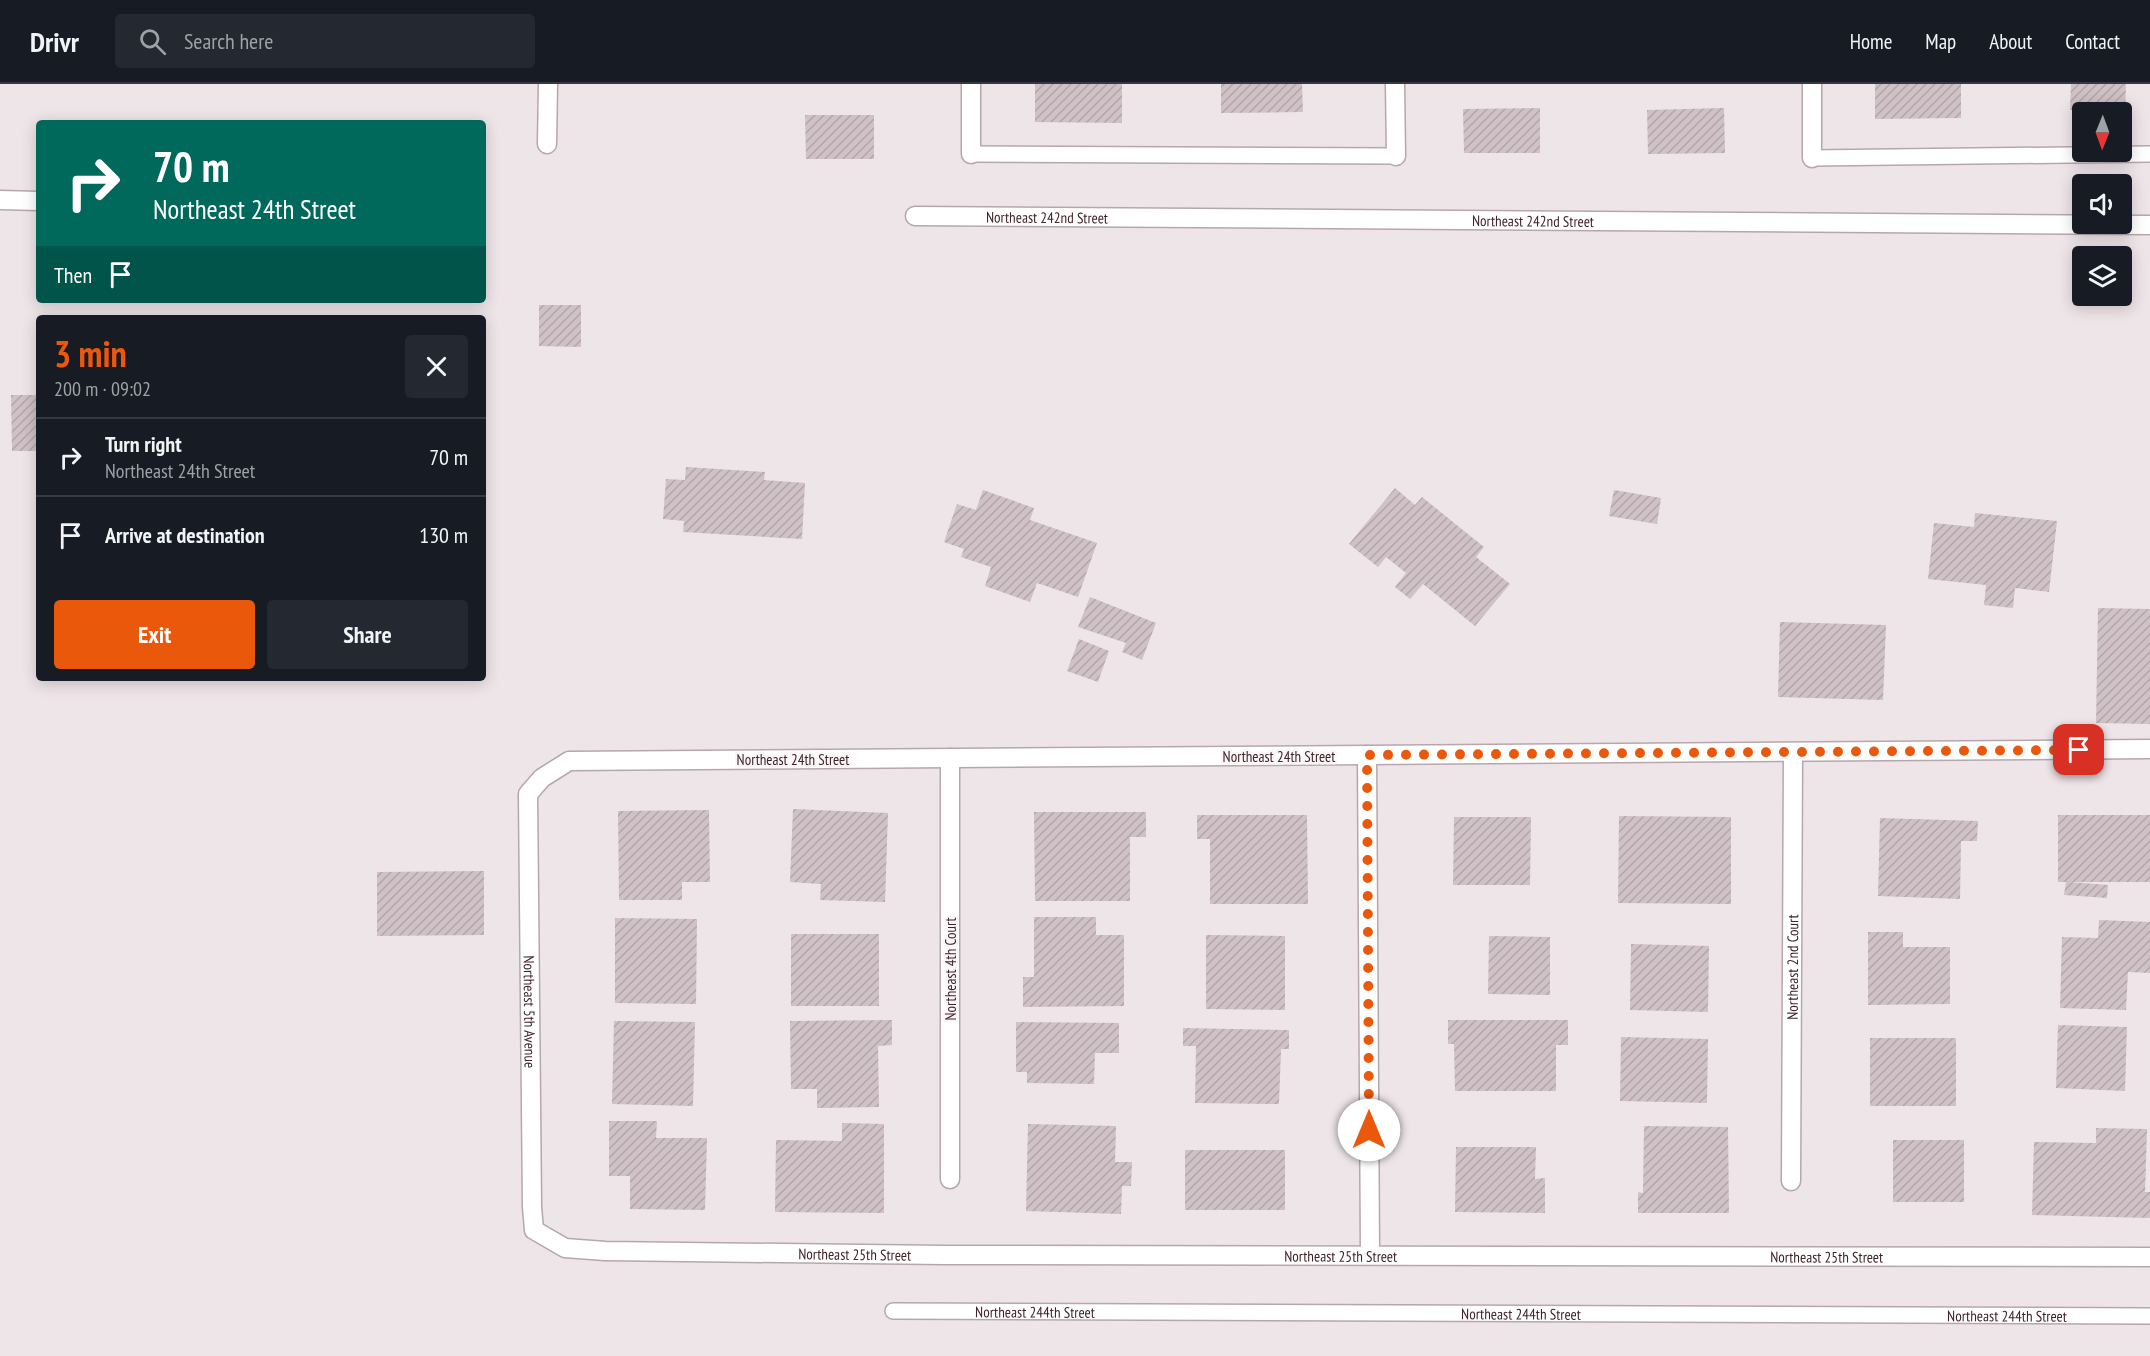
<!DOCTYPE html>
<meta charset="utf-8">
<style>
:root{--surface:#171b24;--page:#242831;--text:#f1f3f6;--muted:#9ea1a6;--line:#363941;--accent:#ea580c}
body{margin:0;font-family:"PT Sans Narrow",sans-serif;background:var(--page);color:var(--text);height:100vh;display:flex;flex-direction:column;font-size:22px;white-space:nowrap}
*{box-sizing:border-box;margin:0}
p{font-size:20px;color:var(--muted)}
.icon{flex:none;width:33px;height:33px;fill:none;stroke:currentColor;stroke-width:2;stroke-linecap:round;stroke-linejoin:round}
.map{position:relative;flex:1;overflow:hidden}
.panel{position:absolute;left:36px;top:231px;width:450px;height:366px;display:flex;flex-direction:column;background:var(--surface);border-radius:6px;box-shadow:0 3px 15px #0003}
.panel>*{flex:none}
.top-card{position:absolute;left:36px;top:36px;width:450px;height:183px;border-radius:6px;box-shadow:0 3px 15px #0003;background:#00695c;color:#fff;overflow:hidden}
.needle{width:39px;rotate:181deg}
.controls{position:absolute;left:2072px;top:18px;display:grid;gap:12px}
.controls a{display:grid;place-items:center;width:60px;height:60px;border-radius:6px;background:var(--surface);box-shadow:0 3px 15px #0003;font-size:30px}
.pin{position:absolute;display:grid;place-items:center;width:51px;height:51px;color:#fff;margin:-26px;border-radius:12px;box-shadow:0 3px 9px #0006}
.me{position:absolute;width:66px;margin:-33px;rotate:0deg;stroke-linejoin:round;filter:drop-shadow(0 0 4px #0008)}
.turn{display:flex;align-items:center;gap:21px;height:126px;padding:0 18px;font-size:27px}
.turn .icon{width:78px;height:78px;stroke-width:2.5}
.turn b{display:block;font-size:42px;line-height:51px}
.then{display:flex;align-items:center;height:57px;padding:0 18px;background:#0003;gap:12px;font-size:22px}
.round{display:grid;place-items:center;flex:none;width:63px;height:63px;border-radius:6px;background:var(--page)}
.overview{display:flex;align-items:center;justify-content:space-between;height:102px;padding:0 18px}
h1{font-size:36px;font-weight:700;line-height:45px;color:var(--accent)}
.button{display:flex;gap:12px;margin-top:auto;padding:12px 18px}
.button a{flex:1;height:69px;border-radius:6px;background:var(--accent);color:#fff;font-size:24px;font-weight:700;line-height:69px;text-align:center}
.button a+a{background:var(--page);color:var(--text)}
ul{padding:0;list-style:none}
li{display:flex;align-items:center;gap:18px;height:78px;padding:0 18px;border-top:2px solid var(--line)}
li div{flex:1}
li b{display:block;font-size:22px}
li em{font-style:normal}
header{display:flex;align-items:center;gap:36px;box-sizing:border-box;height:84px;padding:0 30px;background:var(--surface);border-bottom:2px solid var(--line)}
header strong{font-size:28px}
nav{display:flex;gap:33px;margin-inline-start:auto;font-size:21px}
.search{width:420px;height:54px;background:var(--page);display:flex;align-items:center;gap:15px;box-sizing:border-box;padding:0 21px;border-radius:6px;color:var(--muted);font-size:22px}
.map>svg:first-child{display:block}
</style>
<header>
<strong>Drivr</strong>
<div class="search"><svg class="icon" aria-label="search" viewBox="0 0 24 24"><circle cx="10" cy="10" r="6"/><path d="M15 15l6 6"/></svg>Search here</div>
<nav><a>Home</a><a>Map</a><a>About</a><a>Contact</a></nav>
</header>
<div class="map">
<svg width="2150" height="1272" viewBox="0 0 2150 1272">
<defs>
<pattern id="building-hatch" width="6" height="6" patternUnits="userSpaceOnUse" patternTransform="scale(1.5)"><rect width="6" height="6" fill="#cfc1c6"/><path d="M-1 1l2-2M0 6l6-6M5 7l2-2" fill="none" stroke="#b3a6aa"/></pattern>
</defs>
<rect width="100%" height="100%" fill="#eee5e9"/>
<path fill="url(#building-hatch)" d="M 1035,0 L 1122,0 L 1122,39 L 1035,38 Z
M 1221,0 L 1302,0 L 1303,28 L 1221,29 Z
M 1875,0 L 1961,0 L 1961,34 L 1875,35 Z
M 2071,0 L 2126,0 L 2125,28 L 2070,26 Z
M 1540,24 L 1540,69 L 1464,69 L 1463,25 Z
M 1724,24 L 1725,69 L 1648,70 L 1647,26 Z
M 805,31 L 874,31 L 874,75 L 806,75 Z
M 539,221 L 581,221 L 581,263 L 539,262 Z
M 11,311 L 39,311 L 39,367 L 12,367 Z
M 686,383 L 765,388 L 764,396 L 805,399 L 802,455 L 683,448 L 684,437 L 663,435 L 666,395 L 685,396 Z
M 1395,404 L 1415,421 L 1422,413 L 1484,463 L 1476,473 L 1510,500 L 1475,542 L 1423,500 L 1410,515 L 1395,503 L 1406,489 L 1386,473 L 1378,483 L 1349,460 Z
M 983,406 L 1034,424 L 1030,436 L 1097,459 L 1078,513 L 1037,499 L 1030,518 L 985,502 L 991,483 L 961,473 L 964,465 L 944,458 L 957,420 L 976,426 Z
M 1614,406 L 1661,414 L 1657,440 L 1609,432 Z
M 1975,429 L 2057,437 L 2049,508 L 2015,504 L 2013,524 L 1984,521 L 1986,501 L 1928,495 L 1934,439 L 1974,443 Z
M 1090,513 L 1156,539 L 1142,576 L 1122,568 L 1126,559 L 1078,543 Z
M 2098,524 L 2150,525 L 2150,640 L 2096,639 Z
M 1780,538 L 1886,541 L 1883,616 L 1778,613 Z
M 1079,555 L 1109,567 L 1098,598 L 1067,587 Z
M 793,725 L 888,729 L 885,818 L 820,816 L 821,800 L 790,798 Z
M 709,726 L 710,798 L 682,798 L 682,816 L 619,816 L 618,727 Z
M 1034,728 L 1146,728 L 1146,753 L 1130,753 L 1130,817 L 1035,817 Z
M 1197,731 L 1307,731 L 1308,820 L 1210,820 L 1210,755 L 1197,755 Z
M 2058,731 L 2150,731 L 2150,798 L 2069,798 L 2108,801 L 2107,814 L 2064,811 L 2066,798 L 2058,798 Z
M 1619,732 L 1731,733 L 1731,820 L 1618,819 Z
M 1454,733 L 1531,733 L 1530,801 L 1453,801 Z
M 1880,734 L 1978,737 L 1977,757 L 1961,757 L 1960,815 L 1878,812 Z
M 484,787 L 484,851 L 377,852 L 377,788 Z
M 1034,833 L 1096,833 L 1096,851 L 1124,851 L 1124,922 L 1023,923 L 1023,893 L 1034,893 Z
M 615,834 L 697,835 L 696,920 L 615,919 Z
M 2099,836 L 2150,838 L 2150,889 L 2128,888 L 2126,926 L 2060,924 L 2062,853 L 2098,854 Z
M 1868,848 L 1903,848 L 1903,863 L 1950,863 L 1950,920 L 1868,921 Z
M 791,850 L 879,850 L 879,922 L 791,922 Z
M 1206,851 L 1285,852 L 1285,926 L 1206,925 Z
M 1489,852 L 1550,853 L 1550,911 L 1488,910 Z
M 1631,860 L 1709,862 L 1708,928 L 1630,926 Z
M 892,936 L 892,961 L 878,962 L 879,1023 L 817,1024 L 817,1005 L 791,1005 L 790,937 Z
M 1448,936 L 1568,936 L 1568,961 L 1556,961 L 1556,1007 L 1455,1007 L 1454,960 L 1448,960 Z
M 614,937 L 695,938 L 693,1022 L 612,1020 Z
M 1016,938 L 1119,939 L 1119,969 L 1095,969 L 1094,1000 L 1027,999 L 1027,988 L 1016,988 Z
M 2058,941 L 2127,943 L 2125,1007 L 2056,1004 Z
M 1183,944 L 1289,946 L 1289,965 L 1281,965 L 1279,1020 L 1195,1019 L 1196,962 L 1183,962 Z
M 1621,953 L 1708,955 L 1707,1019 L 1620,1017 Z
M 1870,954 L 1956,954 L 1956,1022 L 1870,1022 Z
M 609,1037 L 657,1037 L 656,1054 L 707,1054 L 705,1126 L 630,1125 L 630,1092 L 609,1092 Z
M 842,1039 L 884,1040 L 884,1129 L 775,1128 L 776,1056 L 842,1057 Z
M 1028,1040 L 1116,1042 L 1115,1078 L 1132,1078 L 1131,1102 L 1122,1102 L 1121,1130 L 1026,1127 Z
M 1644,1042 L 1728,1043 L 1729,1129 L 1638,1129 L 1638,1108 L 1643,1109 Z
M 2096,1044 L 2147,1045 L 2145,1108 L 2150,1108 L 2150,1134 L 2032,1131 L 2034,1058 L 2096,1059 Z
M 1893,1056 L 1964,1056 L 1964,1118 L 1893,1118 Z
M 1456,1063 L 1536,1063 L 1535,1095 L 1545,1094 L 1545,1129 L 1455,1128 Z
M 1185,1066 L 1285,1066 L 1285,1126 L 1185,1126 Z"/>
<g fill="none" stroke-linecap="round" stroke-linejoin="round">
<g stroke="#b7a7ac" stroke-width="18">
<g id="lane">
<path d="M 971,70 L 1396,72"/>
<path d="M 1812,74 L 2150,70"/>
<path id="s1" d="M 893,1227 L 2150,1232"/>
</g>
</g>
<g stroke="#b7a7ac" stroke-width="21">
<g id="street">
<path d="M 971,0 L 971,70"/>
<path d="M 1395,0 L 1396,72"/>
<path d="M 1812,0 L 1812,74"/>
<path d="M 547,60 L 548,0"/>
<path d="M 0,116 L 39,117"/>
<path id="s2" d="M 915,132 L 2150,141"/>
<path id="s3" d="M 2150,665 L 569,677 L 542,694 L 528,710 L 532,1123 L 534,1146 L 565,1164 L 605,1167 L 944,1171 L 2150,1173"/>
<path d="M 1367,671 L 1370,1170"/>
<path d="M 950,1095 L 950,674"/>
<path id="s4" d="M 1791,1097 L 1793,668"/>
</g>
</g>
<use href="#lane" stroke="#fff" stroke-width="15"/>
<use href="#street" stroke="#fff" stroke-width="18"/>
</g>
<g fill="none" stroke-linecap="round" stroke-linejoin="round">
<path stroke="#ea580c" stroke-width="10" stroke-dasharray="0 18" d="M 1369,1046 L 1367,671 L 2079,666"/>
</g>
<g text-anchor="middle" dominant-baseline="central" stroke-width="5" stroke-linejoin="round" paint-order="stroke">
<g font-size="15" fill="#41242a" stroke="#faf6f8">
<text stroke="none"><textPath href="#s2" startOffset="132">Northeast 242nd Street</textPath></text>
<text stroke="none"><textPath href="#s2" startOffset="618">Northeast 242nd Street</textPath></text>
<text x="1279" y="672">Northeast 24th Street</text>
<text x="793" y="675">Northeast 24th Street</text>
<text stroke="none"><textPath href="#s4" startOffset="214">Northeast 2nd Court</textPath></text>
<text transform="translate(950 885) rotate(-90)">Northeast 4th Court</text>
<text stroke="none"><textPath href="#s3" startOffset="1852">Northeast 5th Avenue</textPath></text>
<text stroke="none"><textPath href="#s3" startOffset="2396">Northeast 25th Street</textPath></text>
<text stroke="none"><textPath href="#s3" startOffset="2882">Northeast 25th Street</textPath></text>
<text stroke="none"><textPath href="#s3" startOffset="3368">Northeast 25th Street</textPath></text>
<text stroke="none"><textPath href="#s1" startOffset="142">Northeast 244th Street</textPath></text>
<text stroke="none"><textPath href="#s1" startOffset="628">Northeast 244th Street</textPath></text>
<text stroke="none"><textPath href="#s1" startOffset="1114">Northeast 244th Street</textPath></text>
</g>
</g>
</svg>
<div class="controls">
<a><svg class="needle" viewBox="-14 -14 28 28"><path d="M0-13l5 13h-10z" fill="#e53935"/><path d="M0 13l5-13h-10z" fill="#9ea1a6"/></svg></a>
<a><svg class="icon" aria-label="sound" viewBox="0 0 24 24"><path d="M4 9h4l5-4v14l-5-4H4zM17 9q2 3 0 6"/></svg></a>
<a><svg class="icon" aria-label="layers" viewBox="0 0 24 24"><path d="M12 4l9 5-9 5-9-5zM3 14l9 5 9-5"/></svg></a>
</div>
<div class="pin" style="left:2079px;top:666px;background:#d93025"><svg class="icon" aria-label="arrive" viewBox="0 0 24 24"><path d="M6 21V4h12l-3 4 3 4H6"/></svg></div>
<svg class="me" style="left:1369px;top:1046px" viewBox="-20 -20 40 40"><circle r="19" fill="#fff"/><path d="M0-13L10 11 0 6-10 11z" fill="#ea580c"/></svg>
<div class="top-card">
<div class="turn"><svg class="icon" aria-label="right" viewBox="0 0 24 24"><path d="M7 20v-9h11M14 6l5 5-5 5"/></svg><div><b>70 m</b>Northeast 24th Street</div></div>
<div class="then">Then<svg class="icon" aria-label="arrive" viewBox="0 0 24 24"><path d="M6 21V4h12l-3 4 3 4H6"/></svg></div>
</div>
<section class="panel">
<div class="overview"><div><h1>3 min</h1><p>200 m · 09:02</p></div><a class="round"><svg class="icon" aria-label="close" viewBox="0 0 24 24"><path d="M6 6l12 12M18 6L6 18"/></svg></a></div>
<ul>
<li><svg class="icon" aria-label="right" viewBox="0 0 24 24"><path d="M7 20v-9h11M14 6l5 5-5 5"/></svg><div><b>Turn right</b><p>Northeast 24th Street</p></div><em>70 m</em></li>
<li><svg class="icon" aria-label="arrive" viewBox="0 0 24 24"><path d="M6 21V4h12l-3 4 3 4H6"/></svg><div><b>Arrive at destination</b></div><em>130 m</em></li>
</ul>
<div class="button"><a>Exit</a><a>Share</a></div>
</section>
</div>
